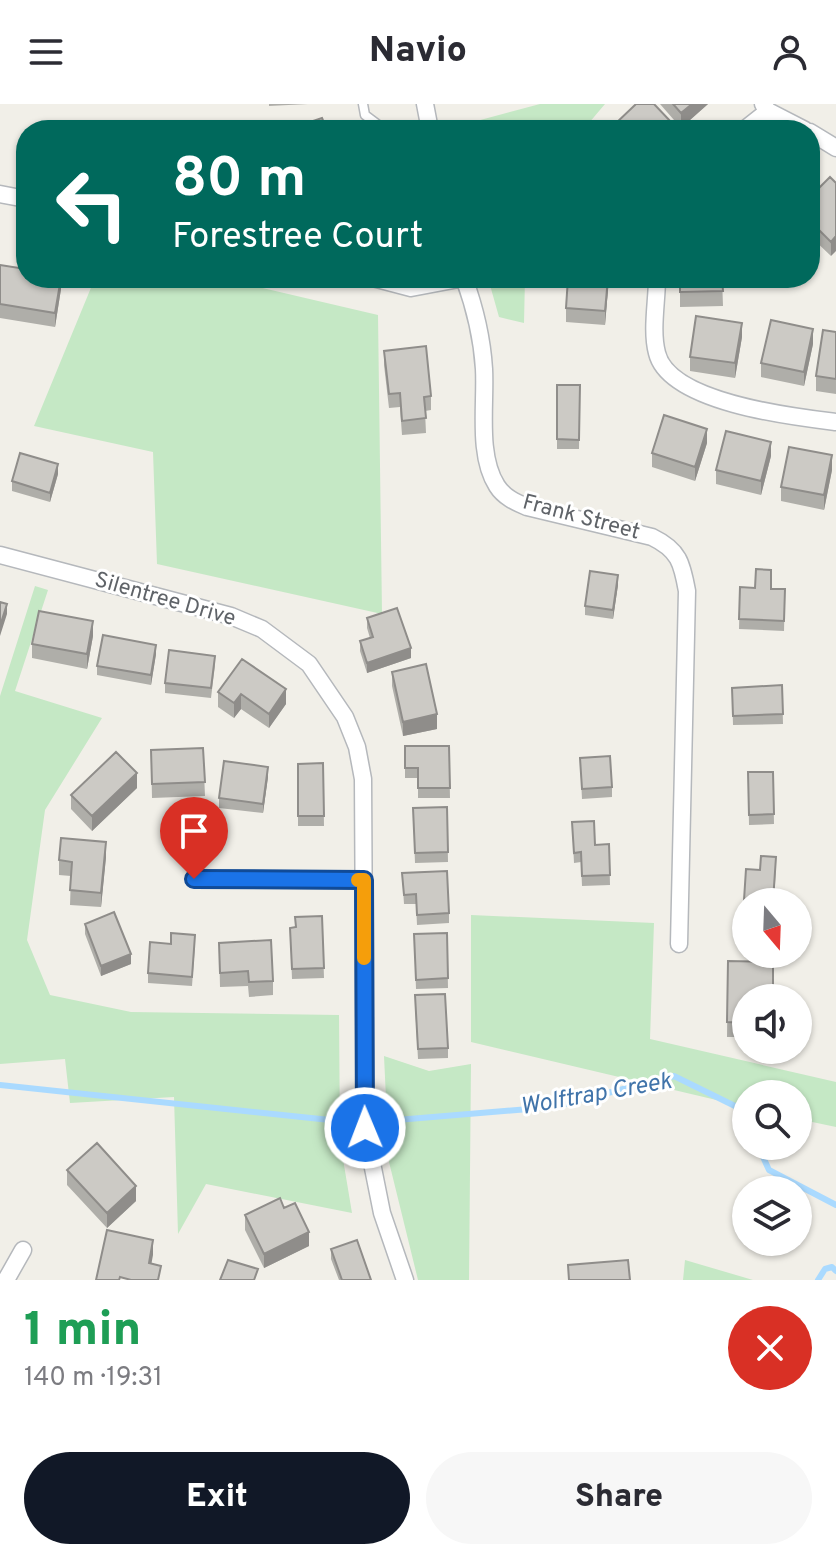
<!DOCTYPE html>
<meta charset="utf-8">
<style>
:root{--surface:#fff;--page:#f7f7f7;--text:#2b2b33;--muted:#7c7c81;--accent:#111827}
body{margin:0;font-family:Overpass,sans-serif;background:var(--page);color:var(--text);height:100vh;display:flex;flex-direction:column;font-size:30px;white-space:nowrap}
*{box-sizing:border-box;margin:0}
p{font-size:26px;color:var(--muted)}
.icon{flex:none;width:44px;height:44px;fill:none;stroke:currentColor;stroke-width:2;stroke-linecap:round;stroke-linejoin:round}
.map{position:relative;height:1176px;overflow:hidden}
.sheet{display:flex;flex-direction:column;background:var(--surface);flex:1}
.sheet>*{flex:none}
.banner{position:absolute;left:16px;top:16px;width:804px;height:168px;border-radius:32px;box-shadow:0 2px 6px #0004;background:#00695c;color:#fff;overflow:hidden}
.needle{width:52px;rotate:161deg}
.buttons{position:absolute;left:732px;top:784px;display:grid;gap:16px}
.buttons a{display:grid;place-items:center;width:80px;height:80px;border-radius:50%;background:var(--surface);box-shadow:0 2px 6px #0004;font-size:40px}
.pin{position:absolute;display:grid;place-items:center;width:68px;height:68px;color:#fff;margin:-82px -34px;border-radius:50% 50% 50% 0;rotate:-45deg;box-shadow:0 0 8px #0007}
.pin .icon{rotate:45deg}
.me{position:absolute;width:88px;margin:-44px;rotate:359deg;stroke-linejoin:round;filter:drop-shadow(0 0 6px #0008)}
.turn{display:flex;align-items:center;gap:28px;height:168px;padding:0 24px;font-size:36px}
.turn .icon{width:104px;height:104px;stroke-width:2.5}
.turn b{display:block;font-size:56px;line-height:68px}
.round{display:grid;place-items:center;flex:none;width:84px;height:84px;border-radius:42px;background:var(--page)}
.headline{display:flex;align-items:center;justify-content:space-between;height:136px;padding:0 24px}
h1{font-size:48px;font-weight:800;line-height:60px;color:#1e9e55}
.action{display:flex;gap:16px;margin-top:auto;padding:16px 24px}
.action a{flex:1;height:92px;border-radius:48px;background:var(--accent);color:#fff;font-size:32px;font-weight:800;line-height:92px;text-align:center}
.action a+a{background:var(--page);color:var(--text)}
header{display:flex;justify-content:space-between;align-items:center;height:104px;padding:0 24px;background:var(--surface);font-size:36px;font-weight:800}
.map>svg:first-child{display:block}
</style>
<header><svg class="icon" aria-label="menu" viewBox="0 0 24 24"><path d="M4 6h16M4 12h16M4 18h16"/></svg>Navio<svg class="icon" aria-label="person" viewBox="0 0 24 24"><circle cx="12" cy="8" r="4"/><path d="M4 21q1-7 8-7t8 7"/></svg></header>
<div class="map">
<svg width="836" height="1176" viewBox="0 0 836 1176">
<rect width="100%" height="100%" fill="#f1efe8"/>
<path fill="#c5e8c5" d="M 540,0 L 605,0 L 583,26 L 447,25 Z
M 95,174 L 220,174 L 378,211 L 382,510 L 157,460 L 153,348 L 34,322 Z
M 488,174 L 525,174 L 524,219 L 499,213 Z
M 35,482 L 48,486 L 15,587 L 102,614 L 45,706 L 27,836 L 50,891 L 131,908 L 339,911 L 340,1037 L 352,1109 L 206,1080 L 178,1130 L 174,993 L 70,999 L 65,955 L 0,960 L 0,592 Z
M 471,811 L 654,819 L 650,935 L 836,978 L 836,1023 L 798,1015 L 798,990 L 746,990 L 746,1003 L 471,938 Z
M 384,952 L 429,967 L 471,960 L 469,1176 L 418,1176 L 389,1058 Z
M 685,1156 L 753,1176 L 683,1176 Z"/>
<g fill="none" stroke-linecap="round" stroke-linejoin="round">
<path stroke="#aadaff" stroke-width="6" d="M 0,981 L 330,1016
M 385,1017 L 553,1003 L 674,972 L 741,1005 L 746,1015
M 758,1042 L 769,1066 L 836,1101
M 818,1176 L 825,1165 L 832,1163 L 836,1167"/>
<g stroke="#b5b8bc" stroke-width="11">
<path id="lane" d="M 363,0 L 365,11 L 385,26 L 429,25"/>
</g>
<g stroke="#b5b8bc" stroke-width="19">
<path id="street" d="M 425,0 L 430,26
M 763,0 L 768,7 L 805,26
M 744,26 L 768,7
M 810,28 L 836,44
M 0,90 L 26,95
M 373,174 L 411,184 L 464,174
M 464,174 C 475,204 482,233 484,265 C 486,300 477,351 497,382 C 504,393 515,398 527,403 L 652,433 C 679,446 682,459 687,487 L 679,840
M 657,174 C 657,197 651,227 657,249 C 669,299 794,313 836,318
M 0,451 L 231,512 L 262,525 L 309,560 L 345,613 L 357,643 L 363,675 L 365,1024 L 382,1109 L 405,1176
M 194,775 L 364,776
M 6,1176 L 23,1146"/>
</g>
<use href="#lane" stroke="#fff" stroke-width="8"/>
<use href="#street" stroke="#fff" stroke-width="16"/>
</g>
<path fill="#afaea9" d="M 269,0 L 308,0 L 269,2 Z
M 660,0 L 708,0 L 681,24 Z
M 836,79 L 831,152 L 810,132 L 810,93 Z
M 0,161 L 61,185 L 55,223 L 0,214 Z
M 609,174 L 605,221 L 566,218 L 566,204 Z
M 680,174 L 722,174 L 723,202 L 680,203 Z
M 836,228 L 836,290 L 816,287 L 816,272 Z
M 742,233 L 735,274 L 690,267 L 690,253 Z
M 813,240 L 804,282 L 761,273 L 761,259 Z
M 384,247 L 431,292 L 431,306 L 425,307 L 426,329 L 402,331 L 400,303 L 389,304 L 384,261 Z
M 557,281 L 580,281 L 579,345 L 557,345 Z
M 707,339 L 695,377 L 652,363 L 652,349 Z
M 771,352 L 761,391 L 716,380 L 716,366 Z
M 832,366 L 824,406 L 781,397 L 781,383 Z
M 58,370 L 50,398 L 12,387 L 12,377 Z
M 618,481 L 613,515 L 585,511 L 585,502 Z
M 740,483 L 785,485 L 784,527 L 739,525 Z
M 367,514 L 411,554 L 367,569 L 360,547 L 360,537 L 370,534 L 367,524 Z
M 93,532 L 87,565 L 32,554 L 32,540 Z
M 156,550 L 151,581 L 97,571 L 97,562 Z
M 242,555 L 286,600 L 269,624 L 241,605 L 234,614 L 218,603 L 218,588 Z
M 215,561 L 211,594 L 165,589 L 165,579 Z
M 392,568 L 437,625 L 403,632 L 392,582 Z
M 782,581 L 783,620 L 733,621 L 732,584 Z
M 405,642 L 449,642 L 450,694 L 418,694 L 418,674 L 405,674 Z
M 203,644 L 205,692 L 152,694 L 151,646 Z
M 580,654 L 612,683 L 612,693 L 582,695 Z
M 323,659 L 324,722 L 298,722 L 298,660 Z
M 748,668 L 773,668 L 774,720 L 749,721 Z
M 268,673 L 263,709 L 219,704 L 219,694 Z
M 137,684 L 92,727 L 71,705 L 71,691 Z
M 447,703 L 448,758 L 415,759 L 413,704 Z
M 572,718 L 595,741 L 609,740 L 610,781 L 582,782 L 581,758 L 574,759 Z
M 106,753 L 101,803 L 70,801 L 71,772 L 59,771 L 59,756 Z
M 776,763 L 774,798 L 746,798 L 746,806 L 744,805 L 744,796 Z
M 402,769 L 449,809 L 449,819 L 417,821 L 416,800 L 404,800 Z
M 322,812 L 324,874 L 292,875 L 290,824 L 295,823 Z
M 85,820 L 131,860 L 101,872 L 85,830 Z
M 447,829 L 448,884 L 416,885 L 414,830 Z
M 219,839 L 273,877 L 273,891 L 249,893 L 248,882 L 220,883 Z
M 195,841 L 192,882 L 148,879 L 148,869 Z
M 728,857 L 746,894 L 746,933 L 727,933 Z
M 415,901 L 448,944 L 448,954 L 418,955 Z
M 67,1066 L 136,1097 L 107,1124 L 67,1081 Z
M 284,1104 L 309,1142 L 264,1164 L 245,1126 L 245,1111 Z
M 331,1145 L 371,1176 L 339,1176 L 331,1155 Z"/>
<path fill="#8f8d8a" d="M 692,0 L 708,0 L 681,24 L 681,9 Z
M 836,132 L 836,147 L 831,152 L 831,138 Z
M 61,174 L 61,185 L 55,223 L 55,209 Z
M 608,174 L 609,174 L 605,221 L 605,207 Z
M 742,219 L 742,233 L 735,274 L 735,259 Z
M 813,225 L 813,240 L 804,282 L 804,268 Z
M 707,325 L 707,339 L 695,377 L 695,363 Z
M 771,338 L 771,352 L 761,391 L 761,377 Z
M 832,351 L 832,366 L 824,406 L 824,391 Z
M 58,360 L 58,370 L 50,398 L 50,389 Z
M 618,471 L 618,481 L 613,515 L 613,506 Z
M 7,500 L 7,510 L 0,532 L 0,522 Z
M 93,517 L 93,532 L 87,565 L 87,550 Z
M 156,541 L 156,550 L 151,581 L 151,571 Z
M 411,544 L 411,554 L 367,569 L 367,559 Z
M 286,585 L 286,600 L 269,624 L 269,610 Z
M 241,590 L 241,605 L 234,614 L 234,599 Z
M 437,610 L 437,625 L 403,632 L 403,618 Z
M 268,663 L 268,673 L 263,709 L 263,700 Z
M 137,669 L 137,684 L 92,727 L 92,712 Z
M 106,738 L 106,753 L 101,803 L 101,789 Z
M 131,850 L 131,860 L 101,872 L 101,862 Z
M 136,1082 L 136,1097 L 107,1124 L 107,1109 Z
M 309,1128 L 309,1142 L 264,1164 L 264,1150 Z
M 153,1136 L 153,1151 L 149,1173 L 149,1159 Z"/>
<path fill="#cccac5" stroke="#8f8d8a" stroke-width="2" d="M 636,0 L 654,0 L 673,20 L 667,26 L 619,26 L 614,21 Z
M 673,0 L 692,0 L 681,9 Z
M 322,14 L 327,26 L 286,26 Z
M 830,73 L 836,79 L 836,132 L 831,138 L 810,117 L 810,93 Z
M 0,161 L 26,165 L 26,174 L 61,174 L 55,209 L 0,200 Z
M 568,174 L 608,174 L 605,207 L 566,204 Z
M 680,174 L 722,174 L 723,187 L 680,188 Z
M 696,212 L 742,219 L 735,259 L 690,253 Z
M 771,216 L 813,225 L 804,268 L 761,259 Z
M 823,226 L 836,228 L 836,275 L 816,272 Z
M 426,242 L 431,292 L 424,293 L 426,314 L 402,317 L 400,289 L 389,290 L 384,247 Z
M 557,281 L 580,281 L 579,336 L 557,335 Z
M 664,311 L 707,325 L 695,363 L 652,349 Z
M 726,327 L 771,338 L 761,377 L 716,366 Z
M 789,343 L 832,351 L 824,391 L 781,383 Z
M 20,349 L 58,360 L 50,389 L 12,377 Z
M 756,465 L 771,466 L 771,485 L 785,485 L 784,517 L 739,515 L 740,483 L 755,484 Z
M 590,467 L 618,471 L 613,506 L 585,502 Z
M 0,498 L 7,500 L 0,522 Z
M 397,504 L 411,544 L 367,559 L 360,537 L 373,533 L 367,514 Z
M 39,507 L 93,517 L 87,550 L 32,540 Z
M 103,531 L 156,541 L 151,571 L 97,562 Z
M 169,546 L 215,552 L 211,584 L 165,579 Z
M 242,555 L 286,585 L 269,610 L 241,590 L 234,599 L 218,588 Z
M 426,560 L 437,610 L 403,618 L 392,568 Z
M 782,581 L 783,610 L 733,612 L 732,584 Z
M 405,642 L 449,642 L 450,684 L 418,684 L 418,664 L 405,664 Z
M 203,644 L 205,678 L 152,680 L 151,646 Z
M 116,648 L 137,669 L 92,712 L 71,691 Z
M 610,652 L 612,683 L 582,685 L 580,654 Z
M 224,657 L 268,663 L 263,700 L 219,694 Z
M 323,659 L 324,712 L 298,712 L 298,660 Z
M 748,668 L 773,668 L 774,710 L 749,711 Z
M 447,703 L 448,748 L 415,749 L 413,704 Z
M 594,717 L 595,741 L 609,740 L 610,771 L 582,772 L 581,748 L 574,749 L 572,718 Z
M 61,734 L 106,738 L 101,789 L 70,786 L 72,758 L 59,756 Z
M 761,752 L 776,753 L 773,797 L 744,796 L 746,765 L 760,766 Z
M 447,767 L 449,809 L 417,811 L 416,790 L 404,791 L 402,769 Z
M 114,808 L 131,850 L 101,862 L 85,820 Z
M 322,812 L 324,864 L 292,865 L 290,824 L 296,823 L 295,813 Z
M 171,829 L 195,831 L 192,873 L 148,869 L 150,838 L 171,840 Z
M 447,829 L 448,874 L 416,876 L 414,830 Z
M 271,836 L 273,877 L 249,878 L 248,867 L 220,869 L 219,839 Z
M 728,857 L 773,858 L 773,894 L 746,894 L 746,919 L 727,918 Z
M 445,890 L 448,944 L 418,945 L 415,891 Z
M 97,1039 L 136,1082 L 107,1109 L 67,1066 Z
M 280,1094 L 284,1104 L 295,1099 L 309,1128 L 264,1150 L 245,1111 Z
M 107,1126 L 153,1136 L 149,1159 L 161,1162 L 158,1176 L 131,1176 L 120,1173 L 119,1176 L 96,1176 Z
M 357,1136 L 371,1176 L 342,1176 L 331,1145 Z
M 228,1156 L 258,1165 L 254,1176 L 220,1176 Z
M 628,1156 L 630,1176 L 569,1176 L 568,1161 Z"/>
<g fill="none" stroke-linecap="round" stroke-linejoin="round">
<g stroke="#114b97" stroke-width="20">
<path id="route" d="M 194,775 L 364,776 L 365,1024"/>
</g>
<use href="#route" stroke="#1a73e8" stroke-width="14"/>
<path stroke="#f59e0b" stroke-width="14" d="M 358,776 L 364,776 L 364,854"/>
</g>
<g text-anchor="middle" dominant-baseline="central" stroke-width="6" stroke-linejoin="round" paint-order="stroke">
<g font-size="22" fill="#5f6368" stroke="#fff">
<text transform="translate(581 414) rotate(15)">Frank Street</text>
<text transform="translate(165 496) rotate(16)">Silentree Drive</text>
</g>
<g font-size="24" font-style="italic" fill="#4174aa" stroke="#fff">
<text transform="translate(596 991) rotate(-10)">Wolftrap Creek</text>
</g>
</g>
</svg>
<div class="buttons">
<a><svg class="needle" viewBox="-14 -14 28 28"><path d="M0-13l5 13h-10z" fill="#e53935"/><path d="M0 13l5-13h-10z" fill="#7c7c81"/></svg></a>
<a><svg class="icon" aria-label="sound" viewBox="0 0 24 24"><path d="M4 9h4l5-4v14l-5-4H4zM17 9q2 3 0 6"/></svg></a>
<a><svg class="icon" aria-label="search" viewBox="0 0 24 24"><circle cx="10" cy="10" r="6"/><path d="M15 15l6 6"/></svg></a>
<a><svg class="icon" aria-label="layers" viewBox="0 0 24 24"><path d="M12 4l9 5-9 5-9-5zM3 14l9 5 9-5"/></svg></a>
</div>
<div class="pin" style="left:194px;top:775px;background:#d93025"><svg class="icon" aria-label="arrive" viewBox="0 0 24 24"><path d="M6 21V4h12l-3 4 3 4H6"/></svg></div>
<svg class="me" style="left:365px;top:1024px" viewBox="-20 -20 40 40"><circle r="17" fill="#1a73e8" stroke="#fff" stroke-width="3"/><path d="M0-11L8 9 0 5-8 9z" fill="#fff"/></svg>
<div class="banner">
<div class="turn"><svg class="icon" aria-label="left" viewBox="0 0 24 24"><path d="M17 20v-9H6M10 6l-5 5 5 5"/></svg><div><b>80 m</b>Forestree Court</div></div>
</div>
</div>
<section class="sheet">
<div class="headline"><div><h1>1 min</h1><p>140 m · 19:31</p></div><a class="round" style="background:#d93025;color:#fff"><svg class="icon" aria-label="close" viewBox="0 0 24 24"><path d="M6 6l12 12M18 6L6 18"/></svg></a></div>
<div class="action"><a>Exit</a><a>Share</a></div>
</section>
